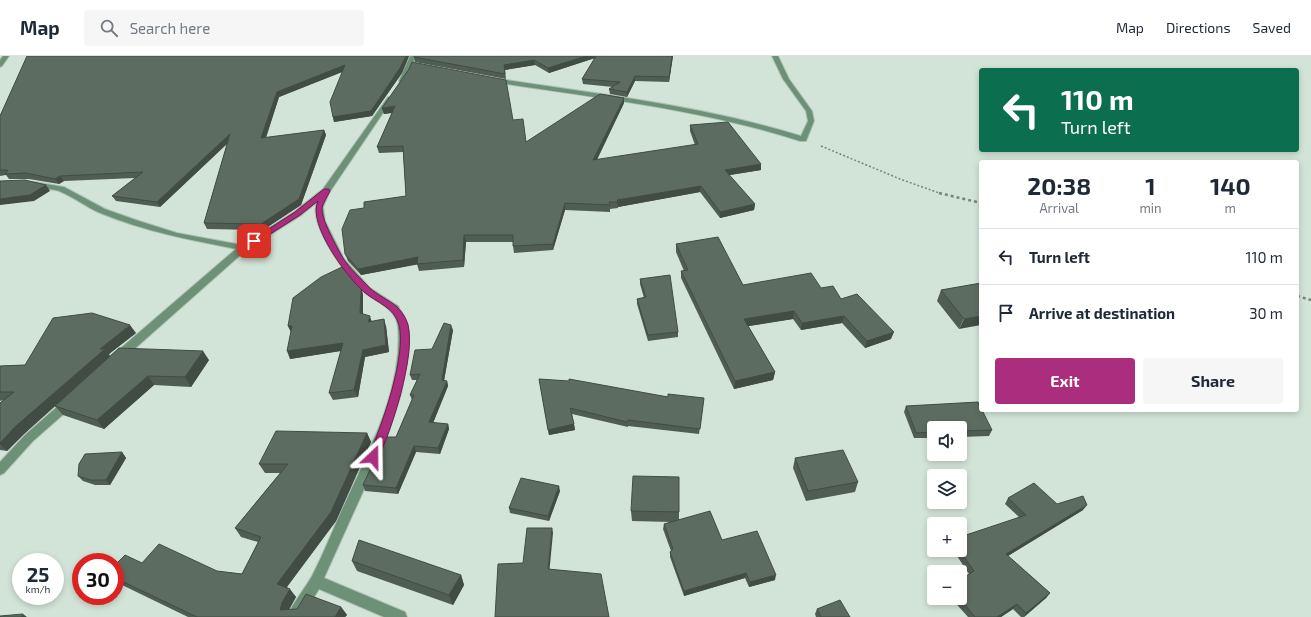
<!DOCTYPE html>
<meta charset="utf-8">
<style>
:root{--surface:#fff;--page:#f6f6f7;--text:#1f2937;--muted:#747a83;--line:#e0e1e3;--accent:#ab2d7e}
body{margin:0;font-family:"Exo 2",sans-serif;background:var(--page);color:var(--text);height:100vh;display:flex;flex-direction:column;font-size:15px;white-space:nowrap}
*{box-sizing:border-box;margin:0}
p{font-size:13px;color:var(--muted)}
.icon{flex:none;width:22px;height:22px;fill:none;stroke:currentColor;stroke-width:2;stroke-linecap:round;stroke-linejoin:round}
.map{position:relative;flex:1;overflow:hidden}
.side{position:absolute;left:979px;top:104px;width:320px;height:252px;display:flex;flex-direction:column;background:var(--surface);border-radius:4px;box-shadow:0 2px 6px #0003}
.side>*{flex:none}
.banner{position:absolute;left:979px;top:12px;width:320px;height:84px;border-radius:4px;box-shadow:0 2px 6px #0003;background:#0b6e4f;color:#fff;overflow:hidden}
.tools{position:absolute;left:927px;top:365px;display:grid;gap:8px}
.tools a{display:grid;place-items:center;width:40px;height:40px;border-radius:4px;background:var(--surface);box-shadow:0 2px 6px #0003;font-size:20px}
.speed{position:absolute;left:12px;top:497px;display:flex;gap:8px;font-size:20px;font-weight:700;text-align:center}
.speed>*{display:grid;place-content:center;width:52px;height:52px;border-radius:50%;background:var(--surface);box-shadow:0 2px 6px #0003;line-height:1}
.speed small{font-size:10px;font-weight:400}
.speed .limit{border:6px solid #d22;background:#fff;color:#111}
.pin{position:absolute;display:grid;place-items:center;width:34px;height:34px;color:#fff;margin:-17px;border-radius:8px;box-shadow:0 2px 6px #0006}
.me{position:absolute;width:44px;margin:-22px;rotate:23deg;stroke-linejoin:round;filter:drop-shadow(0 0 3px #0008)}
.turn{display:flex;align-items:center;gap:14px;height:84px;padding:0 16px;font-size:18px}
.turn .icon{width:52px;height:52px;stroke-width:2.5}
.turn b{display:block;font-size:28px;line-height:34px}
.eta{display:flex;justify-content:space-evenly;align-items:center;height:68px;text-align:center}
.eta b{font-size:24px;font-weight:700;line-height:28px}
.action{display:flex;gap:8px;margin-top:auto;padding:8px 16px}
.action a{flex:1;height:46px;border-radius:4px;background:var(--accent);color:#fff;font-size:16px;font-weight:700;line-height:46px;text-align:center}
.action a+a{background:var(--page);color:var(--text)}
ul{padding:0;list-style:none}
li{display:flex;align-items:center;gap:12px;height:56px;padding:0 16px;border-top:1px solid var(--line)}
li div{flex:1}
li b{display:block;font-size:15px}
li em{font-style:normal}
header{display:flex;align-items:center;gap:24px;box-sizing:border-box;height:56px;padding:0 20px;background:var(--surface);border-bottom:1px solid var(--line)}
header strong{font-size:19px}
nav{display:flex;gap:22px;margin-inline-start:auto;font-size:14px}
.search{width:280px;height:36px;background:var(--page);display:flex;align-items:center;gap:10px;box-sizing:border-box;padding:0 14px;border-radius:4px;color:var(--muted);font-size:15px}
.map>svg:first-child{display:block}
</style>
<header>
<strong>Map</strong>
<div class="search"><svg class="icon" aria-label="search" viewBox="0 0 24 24"><circle cx="10" cy="10" r="6"/><path d="M15 15l6 6"/></svg>Search here</div>
<nav><a>Map</a><a>Directions</a><a>Saved</a></nav>
</header>
<div class="map">
<svg width="1311" height="561" viewBox="0 0 1311 561">
<rect width="100%" height="100%" fill="#d2e4d7"/>
<g fill="none" stroke-linecap="round" stroke-linejoin="round">
<g stroke="#b0bfb4" stroke-width="2">
<path id="minor" d="M 3,0 L 9,0 L 2,10 L 0,11 L 0,4 Z
M 410,0 L 416,0 L 405,25 L 400,26 L 399,25 Z
M 772,0 L 778,0 L 789,23 L 812,55 L 814,65 L 806,85 L 800,85 C 701,53 597,42 494,26 L 491,24 L 494,22 C 597,38 701,49 801,80 L 808,65 L 806,55 L 783,23 Z
M 388,41 L 393,42 L 329,137 L 323,151 L 325,165 L 344,203 L 370,232 L 398,250 L 408,269 L 409,293 L 401,338 L 385,387 L 324,522 L 405,556 L 407,561 L 384,561 L 319,533 L 302,561 L 287,561 C 293,546 304,534 312,520 C 325,495 335,468 347,443 C 371,391 403,330 398,271 C 396,251 377,247 364,236 C 347,222 308,168 317,146 L 300,160 L 246,194 L 122,304 L 114,304 L 113,301 L 114,298 L 236,193 C 190,184 144,175 100,157 C 86,151 74,141 59,135 C 51,132 37,134 30,128 L 34,126 L 64,131 L 105,153 L 136,164 L 177,177 L 242,189 L 294,156 L 323,133 Z
M 70,342 L 74,343 L 75,346 L 74,349 L 33,385 L 4,417 L 0,419 L 0,406 L 25,379 L 66,343 Z"/>
</g>
<path stroke="#78847b" stroke-width="1.5" stroke-dasharray="2 2" stroke-linecap="butt" d="M 821,90 L 900,123 L 942,138"/>
<path stroke="#78847b" stroke-width="2.5" stroke-dasharray="3 3" stroke-linecap="butt" d="M 939,137 L 981,147
M 1297,240 L 1311,244"/>
<use href="#minor" fill="#6c9176" fill-rule="evenodd"/>
</g>
<path fill="#505d53" d="M 27,0 L 409,0 L 402,17 L 372,60 L 334,66 L 333,61 L 342,16 L 279,41 L 266,82 L 324,74 L 326,79 L 301,149 L 263,174 L 207,173 L 204,167 L 227,88 L 160,151 L 116,145 L 112,140 L 135,122 L 64,125 L 59,128 L 29,123 L 9,123 L 6,119 L 0,120 L 0,60 Z
M 673,0 L 669,26 L 635,25 L 627,41 L 610,38 L 609,33 L 613,31 L 583,28 L 582,23 L 595,2 L 549,17 L 535,9 L 505,14 L 506,23 L 415,6 L 414,1 Z
M 624,47 L 597,104 L 695,89 L 690,75 L 690,69 L 761,114 L 729,119 L 755,148 L 754,154 L 720,162 L 700,136 L 618,151 L 618,152 L 610,153 L 610,156 L 565,154 L 553,194 L 514,197 L 513,190 L 513,186 L 466,186 L 464,211 L 419,215 L 417,208 L 361,219 L 348,205 L 345,198 L 364,152 L 406,140 L 403,96 L 379,97 L 377,91 L 392,57 L 384,58 L 382,52 L 513,64 L 526,86 Z
M 676,188 L 743,229 L 821,232 L 841,243 L 891,283 L 865,292 L 842,267 L 801,274 L 793,263 L 748,270 L 775,316 L 773,324 L 734,333 L 681,222 L 681,215 L 684,215 L 676,196 Z
M 640,223 L 678,276 L 678,281 L 648,285 L 637,248 L 637,243 L 644,242 L 640,228 Z
M 981,227 L 959,273 L 937,245 L 941,234 Z
M 363,238 L 363,258 L 372,265 L 386,270 L 389,296 L 365,301 L 358,341 L 333,344 L 329,337 L 341,295 L 290,303 L 291,276 L 288,270 Z
M 453,274 L 444,325 L 447,325 L 448,330 L 433,367 L 448,368 L 449,373 L 440,398 L 416,396 L 398,438 L 365,435 L 363,429 L 396,381 L 412,344 L 410,339 L 417,324 L 412,324 L 410,319 L 432,293 Z
M 136,277 L 109,298 L 110,300 L 209,304 L 191,331 L 154,329 L 104,373 L 63,359 L 55,350 L 70,336 L 24,378 L 7,395 L 0,394 L 0,347 L 3,344 L 0,345 L 0,310 L 25,309 Z
M 539,323 L 668,341 L 704,342 L 699,378 L 628,370 L 628,371 L 572,358 L 575,374 L 549,379 Z
M 906,350 L 992,374 L 989,380 L 960,381 L 960,372 L 934,372 L 934,382 L 914,382 L 904,356 Z
M 367,377 L 371,386 L 336,465 L 287,531 L 296,541 L 289,554 L 341,551 L 347,559 L 345,561 L 188,561 L 122,529 L 115,523 L 115,511 L 142,507 L 242,518 L 258,486 L 241,481 L 235,472 L 280,417 L 265,417 L 259,408 Z
M 122,396 L 126,402 L 110,429 L 95,429 L 83,425 L 78,420 Z
M 795,402 L 858,426 L 855,436 L 806,445 L 793,412 Z
M 679,421 L 679,464 L 722,484 L 775,524 L 749,531 L 745,522 L 684,540 L 670,501 L 670,496 L 671,495 L 663,473 L 664,468 L 671,466 L 632,465 L 631,455 Z
M 560,435 L 549,465 L 510,457 L 509,452 Z
M 1008,442 L 1057,448 L 1083,454 L 1008,500 L 1050,537 L 1046,542 L 1024,561 L 1021,561 L 1013,553 L 1001,561 L 968,561 L 951,542 L 960,542 L 969,518 L 953,494 L 960,494 L 1019,461 L 1005,448 Z
M 352,505 L 461,519 L 464,529 L 453,549 L 357,515 Z
M 817,553 L 850,561 L 816,561 L 815,558 Z"/>
<path fill="#414c44" d="M 406,0 L 409,0 L 402,17 L 372,60 L 334,66 L 333,61 Z
M 586,0 L 598,0 L 598,1 L 549,17 L 548,12 Z
M 672,0 L 673,0 L 669,26 L 669,21 Z
M 534,4 L 535,9 L 504,14 L 504,9 Z
M 345,9 L 347,14 L 279,41 L 264,87 L 261,82 L 277,36 Z
M 635,20 L 635,25 L 627,41 L 627,36 Z
M 624,42 L 624,47 L 593,111 L 593,104 Z
M 395,50 L 396,56 L 384,58 L 382,52 Z
M 324,74 L 326,79 L 301,149 L 263,174 L 261,168 Z
M 230,78 L 232,83 L 160,151 L 157,146 Z
M 761,108 L 761,114 L 724,120 L 725,114 Z
M 60,120 L 64,125 L 59,128 L 55,123 Z
M 46,129 L 50,135 L 34,145 L 0,149 L 0,143 Z
M 701,130 L 700,136 L 618,151 L 617,144 Z
M 565,147 L 565,154 L 553,194 L 553,188 Z
M 755,148 L 754,154 L 720,162 L 720,156 Z
M 464,179 L 466,186 L 464,211 L 463,204 Z
M 418,201 L 420,208 L 361,219 L 358,213 Z
M 361,231 L 363,238 L 363,265 L 360,257 Z
M 794,255 L 793,263 L 743,271 L 744,263 Z
M 370,260 L 372,267 L 368,266 Z
M 844,260 L 842,267 L 801,274 L 802,267 Z
M 981,260 L 981,269 L 959,273 L 964,263 Z
M 384,263 L 386,270 L 389,296 L 365,301 L 358,341 L 354,334 L 363,294 Z
M 130,269 L 136,277 L 109,298 L 110,301 L 24,378 L 7,395 L 0,388 L 0,387 L 16,370 L 100,293 Z
M 451,269 L 453,274 L 443,330 L 442,324 Z
M 288,270 L 292,270 L 292,278 Z
M 894,276 L 891,283 L 865,292 L 867,285 Z
M 343,287 L 346,294 L 290,303 L 287,295 Z
M 203,295 L 209,304 L 191,331 L 185,321 Z
M 775,316 L 773,324 L 734,333 L 735,325 Z
M 148,320 L 154,329 L 104,373 L 97,364 Z
M 447,325 L 448,330 L 431,372 L 429,366 Z
M 448,368 L 449,373 L 440,398 L 438,392 Z
M 574,368 L 575,374 L 549,379 L 548,374 Z
M 367,377 L 371,386 L 336,465 L 283,536 L 277,528 Z
M 414,390 L 416,396 L 398,438 L 396,432 Z
M 122,396 L 126,402 L 110,429 L 106,424 Z
M 559,430 L 560,435 L 549,465 L 548,460 Z
M 1087,449 L 1083,454 L 1003,503 L 1006,498 Z
M 552,472 L 553,477 L 549,519 L 548,513 Z
M 746,517 L 745,522 L 684,540 L 684,535 Z
M 461,519 L 464,529 L 453,549 L 449,539 Z
M 776,519 L 775,524 L 749,531 L 750,526 Z
M 290,533 L 296,541 L 288,555 L 280,554 L 282,547 Z
M 1050,537 L 1046,542 L 1024,561 L 1026,557 Z
M 1017,548 L 1013,553 L 1001,561 L 997,561 Z
M 341,551 L 347,559 L 345,561 L 335,561 Z
M 23,558 L 27,561 L 21,561 Z"/>
<path fill="#5d6c61" stroke="#414c44" d="M 27,0 L 406,0 L 400,12 L 371,55 L 333,61 L 330,46 L 345,9 L 277,36 L 261,82 L 324,74 L 299,143 L 261,168 L 204,167 L 230,78 L 157,146 L 112,140 L 143,116 L 60,120 L 55,123 L 26,117 L 5,118 L 8,114 L 0,114 L 0,60 Z
M 414,0 L 586,0 L 548,12 L 534,4 L 504,9 L 505,18 L 414,1 Z
M 596,0 L 672,0 L 669,21 L 635,20 L 627,36 L 609,33 L 620,26 L 582,23 Z
M 412,6 L 506,24 L 513,64 L 523,63 L 526,86 L 600,38 L 624,42 L 593,104 L 698,88 L 690,69 L 728,66 L 761,108 L 725,114 L 755,148 L 720,156 L 701,130 L 617,144 L 618,146 L 609,146 L 610,149 L 565,147 L 553,188 L 513,190 L 513,179 L 464,179 L 463,204 L 417,208 L 418,201 L 358,213 L 345,198 L 342,173 L 350,154 L 364,152 L 364,146 L 406,140 L 403,90 L 377,91 L 395,50 L 382,52 L 409,13 Z
M 25,124 L 46,129 L 30,139 L 0,143 L 0,125 Z
M 718,181 L 743,229 L 811,217 L 821,232 L 833,230 L 841,243 L 857,238 L 894,276 L 867,285 L 844,260 L 802,267 L 794,255 L 744,263 L 775,316 L 735,325 L 681,215 L 688,214 L 676,188 Z
M 342,211 L 361,231 L 360,257 L 370,260 L 368,266 L 384,263 L 386,289 L 363,294 L 354,334 L 329,337 L 343,287 L 287,295 L 292,270 L 288,270 L 293,242 L 321,221 Z
M 670,219 L 678,276 L 648,279 L 637,243 L 646,241 L 640,223 Z
M 981,227 L 981,260 L 964,263 L 941,234 Z
M 92,257 L 130,269 L 100,293 L 105,293 L 16,370 L 0,387 L 0,347 L 14,336 L 0,336 L 0,310 L 25,309 L 53,262 Z
M 444,267 L 451,269 L 442,324 L 447,325 L 429,366 L 448,368 L 438,392 L 414,390 L 396,432 L 363,429 L 385,381 L 396,381 L 414,339 L 410,339 L 420,318 L 410,319 L 415,294 L 432,293 Z
M 119,292 L 203,295 L 185,321 L 148,320 L 97,364 L 55,350 Z
M 539,323 L 569,325 L 569,323 L 668,341 L 668,338 L 704,342 L 700,373 L 628,364 L 627,366 L 570,352 L 574,368 L 548,374 Z
M 978,346 L 981,353 L 981,354 L 982,354 L 992,374 L 960,375 L 960,372 L 934,372 L 934,376 L 916,377 L 906,350 Z
M 276,375 L 367,377 L 331,456 L 277,528 L 290,533 L 282,547 L 280,554 L 297,553 L 306,538 L 341,551 L 335,561 L 197,561 L 115,522 L 115,511 L 116,508 L 125,499 L 142,507 L 159,488 L 217,515 L 242,518 L 261,481 L 235,472 L 288,408 L 259,408 Z
M 843,394 L 858,426 L 808,435 L 795,402 Z
M 122,396 L 106,424 L 90,424 L 78,420 L 79,408 L 85,398 Z
M 633,420 L 679,421 L 679,456 L 631,455 Z
M 521,422 L 559,430 L 548,460 L 509,452 Z
M 1034,427 L 1057,448 L 1083,440 L 1087,449 L 1006,498 L 1050,537 L 1026,557 L 1017,548 L 997,561 L 975,561 L 959,542 L 960,542 L 960,524 L 974,515 L 959,494 L 960,494 L 960,481 L 1026,459 L 1008,442 Z
M 710,455 L 722,484 L 757,475 L 776,519 L 750,526 L 746,517 L 684,535 L 670,496 L 673,493 L 664,468 Z
M 527,472 L 552,472 L 548,513 L 601,518 L 609,561 L 495,561 L 498,508 L 523,507 Z
M 359,484 L 461,519 L 449,539 L 352,505 Z
M 840,544 L 850,561 L 821,561 L 817,553 Z
M 23,558 L 21,561 L 0,561 L 0,560 Z"/>
<path fill="#ab2d7e" stroke="#6f1d52" d="M 324,133 L 329,133 L 330,135 C 328,140 323,146 322,152 C 321,163 337,192 343,202 C 349,212 361,223 370,232 C 384,245 402,247 408,269 C 416,299 391,377 377,404 L 373,406 L 369,404 L 368,401 C 381,373 407,299 399,269 C 394,251 377,247 364,236 C 347,221 307,168 318,145 L 300,159 L 256,187 L 251,187 L 250,185 L 295,156 Z"/>
</svg>
<div class="tools">
<a><svg class="icon" aria-label="sound" viewBox="0 0 24 24"><path d="M4 9h4l5-4v14l-5-4H4zM17 9q2 3 0 6"/></svg></a>
<a><svg class="icon" aria-label="layers" viewBox="0 0 24 24"><path d="M12 4l9 5-9 5-9-5zM3 14l9 5 9-5"/></svg></a>
<a>+</a>
<a>−</a>
</div>
<div class="speed"><div>25<small>km/h</small></div><div class="limit">30</div></div>
<div class="pin" style="left:254px;top:185px;background:#d93025"><svg class="icon" aria-label="arrive" viewBox="0 0 24 24"><path d="M6 21V4h12l-3 4 3 4H6"/></svg></div>
<svg class="me" style="left:373px;top:401px" viewBox="-20 -20 40 40"><path d="M0-17L14 15 0 8-14 15z" fill="#ab2d7e" stroke="#fff" stroke-width="4"/></svg>
<div class="banner">
<div class="turn"><svg class="icon" aria-label="left" viewBox="0 0 24 24"><path d="M17 20v-9H6M10 6l-5 5 5 5"/></svg><div><b>110 m</b>Turn left</div></div>
</div>
<section class="side">
<div class="eta">
<div><b>20:38</b><p>Arrival</p></div>
<div><b>1</b><p>min</p></div>
<div><b>140</b><p>m</p></div>
</div>
<ul>
<li><svg class="icon" aria-label="left" viewBox="0 0 24 24"><path d="M17 20v-9H6M10 6l-5 5 5 5"/></svg><div><b>Turn left</b></div><em>110 m</em></li>
<li><svg class="icon" aria-label="arrive" viewBox="0 0 24 24"><path d="M6 21V4h12l-3 4 3 4H6"/></svg><div><b>Arrive at destination</b></div><em>30 m</em></li>
</ul>
<div class="action"><a>Exit</a><a>Share</a></div>
</section>
</div>
